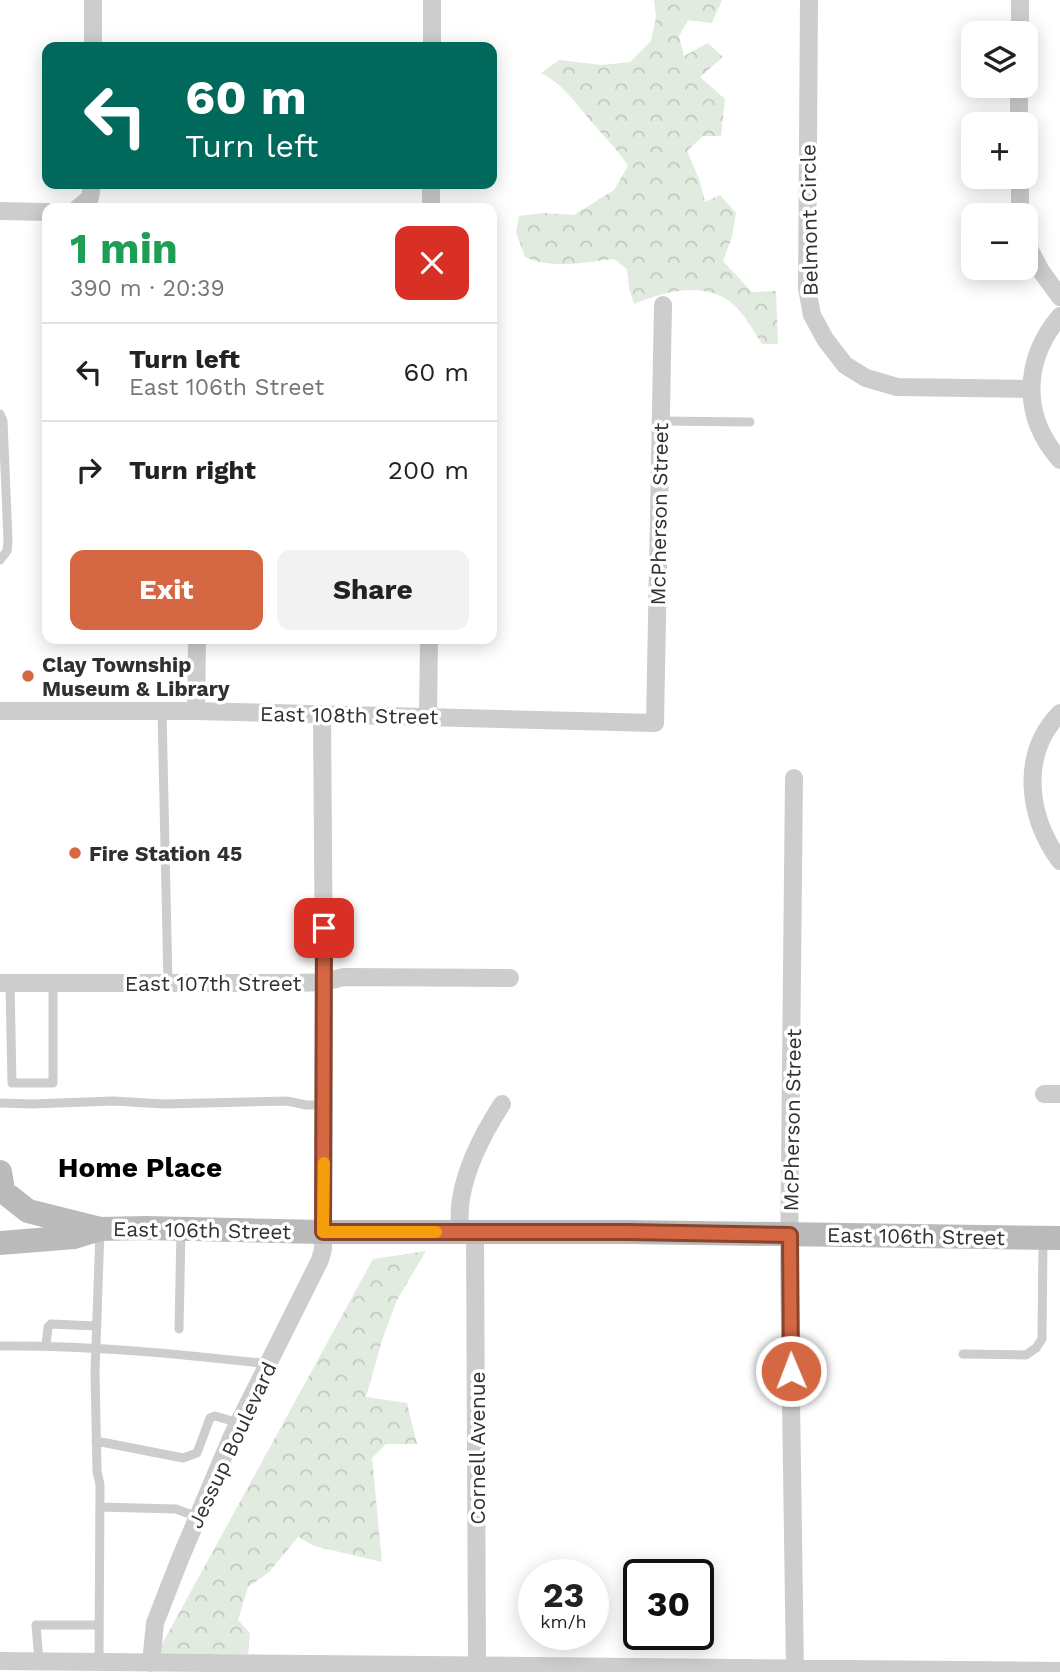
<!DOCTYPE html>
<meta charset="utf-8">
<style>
:root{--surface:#fff;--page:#f2f2f2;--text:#222;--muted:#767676;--line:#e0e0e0;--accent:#d56743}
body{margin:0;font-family:"Work Sans",sans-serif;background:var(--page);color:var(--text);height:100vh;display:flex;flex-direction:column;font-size:26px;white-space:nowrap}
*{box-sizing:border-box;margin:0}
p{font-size:23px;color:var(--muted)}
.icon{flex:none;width:38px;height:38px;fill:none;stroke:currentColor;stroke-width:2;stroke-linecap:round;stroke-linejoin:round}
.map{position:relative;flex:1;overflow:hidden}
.drawer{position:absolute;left:42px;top:203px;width:455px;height:441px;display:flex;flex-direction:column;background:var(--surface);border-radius:14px;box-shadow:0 4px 18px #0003}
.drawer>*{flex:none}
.hud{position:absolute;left:42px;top:42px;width:455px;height:147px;border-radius:14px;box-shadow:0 4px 18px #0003;background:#00695c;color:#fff;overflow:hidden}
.fabs{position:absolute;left:961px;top:21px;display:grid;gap:14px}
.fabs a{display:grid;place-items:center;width:77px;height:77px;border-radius:14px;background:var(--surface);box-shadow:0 4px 18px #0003;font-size:35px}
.speed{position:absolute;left:518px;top:1559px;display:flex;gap:14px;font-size:35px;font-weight:700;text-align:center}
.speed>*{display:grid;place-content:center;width:91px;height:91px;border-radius:50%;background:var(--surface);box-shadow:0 4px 18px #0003;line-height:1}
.speed small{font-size:18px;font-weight:400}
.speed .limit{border:4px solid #111;border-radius:10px;background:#fff;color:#111}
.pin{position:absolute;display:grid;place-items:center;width:60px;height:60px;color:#fff;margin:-30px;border-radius:14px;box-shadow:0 4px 10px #0006}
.me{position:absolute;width:77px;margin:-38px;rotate:359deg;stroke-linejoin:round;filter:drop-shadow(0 0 5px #0008)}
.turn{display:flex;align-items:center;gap:24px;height:147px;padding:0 28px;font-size:32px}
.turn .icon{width:91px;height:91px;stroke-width:2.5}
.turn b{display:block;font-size:49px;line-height:60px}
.round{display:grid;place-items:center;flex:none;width:74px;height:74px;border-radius:14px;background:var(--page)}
.headline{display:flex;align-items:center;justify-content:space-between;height:119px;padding:0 28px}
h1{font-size:42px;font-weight:700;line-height:52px;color:#1e9e55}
.cta{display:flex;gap:14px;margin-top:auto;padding:14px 28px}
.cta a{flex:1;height:80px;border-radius:14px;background:var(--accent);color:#fff;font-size:28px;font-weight:700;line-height:80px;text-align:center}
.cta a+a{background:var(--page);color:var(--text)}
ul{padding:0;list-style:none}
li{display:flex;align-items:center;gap:21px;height:98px;padding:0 28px;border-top:2px solid var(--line)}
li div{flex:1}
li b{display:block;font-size:26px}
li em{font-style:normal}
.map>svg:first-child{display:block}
</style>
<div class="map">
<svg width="1060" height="1672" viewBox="0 0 1060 1672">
<defs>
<pattern id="forest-crowns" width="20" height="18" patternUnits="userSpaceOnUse" patternTransform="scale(1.75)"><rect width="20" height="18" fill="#e2ebdf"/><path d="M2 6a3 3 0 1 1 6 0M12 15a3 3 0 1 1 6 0" fill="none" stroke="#c2cac0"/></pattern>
</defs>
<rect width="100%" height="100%" fill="#fff"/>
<path fill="url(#forest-crowns)" d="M 654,0 L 722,0 L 712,23 L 688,20 L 679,36 L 684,56 L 708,43 L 723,57 L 700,77 L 725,99 L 721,136 L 703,136 L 687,151 L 699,179 L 705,202 L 720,195 L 736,213 L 732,237 L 723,261 L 752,292 L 776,291 L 778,344 L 762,344 C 754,332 747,318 737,308 C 709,279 666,291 634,304 L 629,288 L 627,269 L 614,259 C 585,262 553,270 525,257 L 516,232 L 519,216 L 543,213 L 574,215 L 614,190 L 628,166 C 619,151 607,140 596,127 C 578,107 565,85 541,73 L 559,60 L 602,65 L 630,62 L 651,41 L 656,17 Z
M 426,1251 L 397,1300 L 383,1337 L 366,1397 L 407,1403 L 417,1444 L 386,1444 L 372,1458 L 382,1562 L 314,1546 L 298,1537 L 268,1573 L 248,1587 L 238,1620 L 250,1633 L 248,1654 L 156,1655 L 373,1259 Z"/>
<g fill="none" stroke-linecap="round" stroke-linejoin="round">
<path stroke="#cdcdcd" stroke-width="9" d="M 0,414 L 3,421 L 8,541 L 7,551 L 0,560
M 660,421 L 750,422
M 162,711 L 168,983
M 10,983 L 12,1083 L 53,1083 L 53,983
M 0,1103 L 32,1104 L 113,1101 L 164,1104 L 287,1101 L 306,1105 L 324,1105
M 179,1329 L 181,1230
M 46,1345 L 48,1327 L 51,1324 L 97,1326
M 0,1346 C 90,1345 179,1354 269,1364
M 963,1354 L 1026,1355 L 1036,1348 L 1042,1339 L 1043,1241
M 96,1441 L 183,1458 L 197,1453 L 210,1418 L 215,1416 L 239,1423
M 100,1507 L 176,1509 L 198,1517
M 39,1661 L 36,1625 L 99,1625
M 99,1662 L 100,1485 L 97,1471 L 95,1372 L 100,1231"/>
<path stroke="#cdcdcd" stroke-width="18" d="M 809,0 L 807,288 L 812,315 L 825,339 L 845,365 L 866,378 L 897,387 L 1030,389
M 1020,33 L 1020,0
M 93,47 L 93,0
M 432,47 L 432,0
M 1019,124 L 1019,86
M 1020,177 L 1020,215
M 78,208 L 90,198 L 92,184
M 431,208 L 431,184
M 0,211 L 47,212
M 1026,243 L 1041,271 L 1060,297
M 1060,316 C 1023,360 1021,416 1060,460
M 0,711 L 196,711 L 655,723 L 663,305
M 196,711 L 197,639
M 1060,713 C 1019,755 1028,817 1060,861
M 428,716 L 429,639
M 794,778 L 789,1263 L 795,1672
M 0,983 L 295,983 L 324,982 L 344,977 L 510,978
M 1044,1094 L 1060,1094
M 459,1232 C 460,1221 459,1210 461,1199 C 466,1166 484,1132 502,1104
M 475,1232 L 477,1664
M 0,1661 L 1060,1671
M 151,1663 L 155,1623 L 180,1559 L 232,1436 L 320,1260 L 323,1249 L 324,982 L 322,714"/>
<path stroke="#bababa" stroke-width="24" d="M 0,1172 L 2,1184
M 9,1196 L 28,1211 L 100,1229
M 0,1243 L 74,1237 L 100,1229 L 146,1228 L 323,1232 L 627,1232 L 1060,1238"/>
</g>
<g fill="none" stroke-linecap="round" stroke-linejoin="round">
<g stroke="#8a432c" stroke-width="18">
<path id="route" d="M 324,928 L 323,1232 L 627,1232 L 790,1235 L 791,1371"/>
</g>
<use href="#route" stroke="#d56743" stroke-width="12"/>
<path stroke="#f59e0b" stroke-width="12" d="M 324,1163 L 323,1232 L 436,1232"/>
</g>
<g fill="#d56743" stroke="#fff" stroke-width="2.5">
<circle cx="28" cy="676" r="7"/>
<circle cx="75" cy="853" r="7"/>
</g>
<g text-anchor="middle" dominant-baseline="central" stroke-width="7" stroke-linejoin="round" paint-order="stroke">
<g font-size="21" fill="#303030" stroke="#fff">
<text transform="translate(809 220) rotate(-91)">Belmont Circle</text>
<text transform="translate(659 514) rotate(-89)">McPherson Street</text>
<text transform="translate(349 715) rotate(1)">East 108th Street</text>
<text x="213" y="983">East 107th Street</text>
<text transform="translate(792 1120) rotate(-89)">McPherson Street</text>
<text transform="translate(202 1230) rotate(1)">East 106th Street</text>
<text transform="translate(916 1236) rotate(1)">East 106th Street</text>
<text transform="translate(232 1445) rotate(-65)">Jessup Boulevard</text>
<text transform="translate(477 1448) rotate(-90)">Cornell Avenue</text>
</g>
<g font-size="21" font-weight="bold" fill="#303030" stroke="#fff" text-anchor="start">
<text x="42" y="664">Clay Township<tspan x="42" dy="24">Museum &amp; Library</tspan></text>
<text x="89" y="853">Fire Station 45</text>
</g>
<g font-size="28" font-weight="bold" fill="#000" stroke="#fff">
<text x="140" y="1167">Home Place</text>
</g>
</g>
</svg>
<div class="fabs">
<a><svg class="icon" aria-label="layers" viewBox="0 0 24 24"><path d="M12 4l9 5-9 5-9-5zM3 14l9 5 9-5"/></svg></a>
<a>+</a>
<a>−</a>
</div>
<div class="speed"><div>23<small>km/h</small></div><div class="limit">30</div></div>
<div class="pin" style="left:324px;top:928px;background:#d93025"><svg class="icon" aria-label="arrive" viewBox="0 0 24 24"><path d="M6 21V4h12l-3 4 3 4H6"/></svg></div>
<svg class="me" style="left:791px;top:1371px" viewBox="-20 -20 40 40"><circle r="17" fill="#d56743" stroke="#fff" stroke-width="3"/><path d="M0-11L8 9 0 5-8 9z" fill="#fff"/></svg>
<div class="hud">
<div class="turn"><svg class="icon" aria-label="left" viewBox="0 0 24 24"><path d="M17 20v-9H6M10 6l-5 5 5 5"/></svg><div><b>60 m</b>Turn left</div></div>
</div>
<section class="drawer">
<div class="headline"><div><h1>1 min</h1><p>390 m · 20:39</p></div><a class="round" style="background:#d93025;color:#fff"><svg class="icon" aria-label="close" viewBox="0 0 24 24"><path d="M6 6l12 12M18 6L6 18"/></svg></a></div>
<ul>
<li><svg class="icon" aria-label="left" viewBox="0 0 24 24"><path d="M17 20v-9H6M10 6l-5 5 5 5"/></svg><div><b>Turn left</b><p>East 106th Street</p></div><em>60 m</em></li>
<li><svg class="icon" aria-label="right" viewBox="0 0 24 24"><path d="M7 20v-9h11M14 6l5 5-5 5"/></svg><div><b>Turn right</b></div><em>200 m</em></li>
</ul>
<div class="cta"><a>Exit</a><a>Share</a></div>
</section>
</div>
